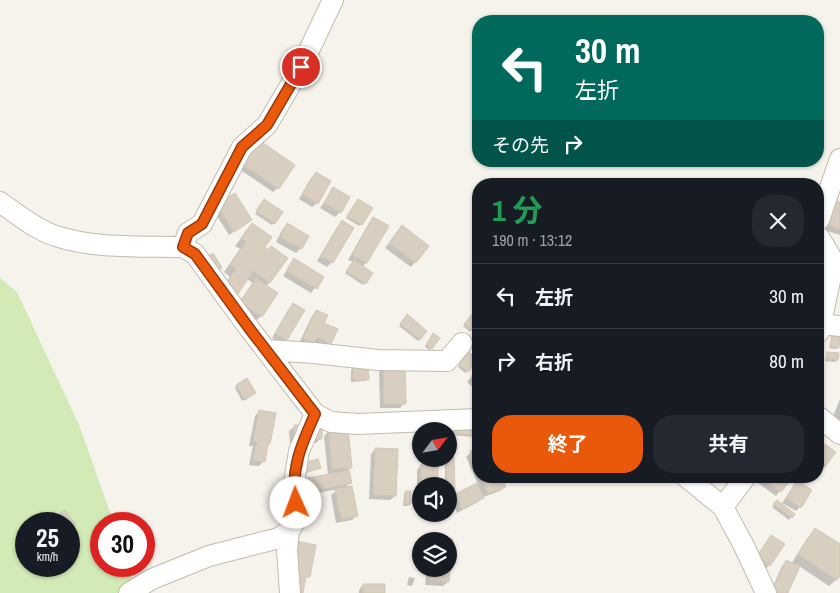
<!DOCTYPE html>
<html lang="ja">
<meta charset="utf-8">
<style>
:root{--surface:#171b24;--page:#242831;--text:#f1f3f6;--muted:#9ea1a6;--line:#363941;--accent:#ea580c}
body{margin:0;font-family:"Archivo Narrow","Noto Sans JP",sans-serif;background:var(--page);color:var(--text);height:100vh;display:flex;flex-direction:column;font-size:19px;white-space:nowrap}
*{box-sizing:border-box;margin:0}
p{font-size:16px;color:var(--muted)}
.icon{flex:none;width:28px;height:28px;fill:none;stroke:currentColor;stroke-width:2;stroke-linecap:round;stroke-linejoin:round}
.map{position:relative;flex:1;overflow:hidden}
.panel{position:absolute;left:472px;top:178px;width:352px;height:305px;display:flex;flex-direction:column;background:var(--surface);border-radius:20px;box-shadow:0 1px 4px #0004}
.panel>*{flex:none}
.hud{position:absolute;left:472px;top:15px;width:352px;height:152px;border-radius:20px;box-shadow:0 1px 4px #0004;background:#00695c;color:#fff;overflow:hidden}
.needle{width:32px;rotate:59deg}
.fabs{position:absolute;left:412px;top:422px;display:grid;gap:10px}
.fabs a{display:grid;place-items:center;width:45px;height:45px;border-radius:50%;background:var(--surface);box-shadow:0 1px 4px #0004;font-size:25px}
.speed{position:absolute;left:15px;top:512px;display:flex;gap:10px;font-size:25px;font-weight:700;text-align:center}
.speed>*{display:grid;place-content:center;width:65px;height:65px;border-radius:50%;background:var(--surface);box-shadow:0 1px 4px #0004;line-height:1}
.speed small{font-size:12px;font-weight:400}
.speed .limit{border:8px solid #d22;background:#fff;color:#111}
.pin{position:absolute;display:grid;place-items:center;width:42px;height:42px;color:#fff;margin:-21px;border:2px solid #fff;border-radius:50%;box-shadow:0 1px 5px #0007}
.me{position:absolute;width:55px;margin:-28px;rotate:358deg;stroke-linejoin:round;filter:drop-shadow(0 0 4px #0008)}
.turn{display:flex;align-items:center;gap:18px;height:105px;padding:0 20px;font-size:22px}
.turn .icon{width:65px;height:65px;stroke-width:2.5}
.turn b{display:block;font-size:35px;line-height:42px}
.then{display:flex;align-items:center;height:48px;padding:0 20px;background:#0003;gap:10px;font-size:19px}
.round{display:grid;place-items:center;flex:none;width:52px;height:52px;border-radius:20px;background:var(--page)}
.summary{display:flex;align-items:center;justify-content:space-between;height:85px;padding:0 20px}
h1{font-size:30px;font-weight:700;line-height:38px;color:#1e9e55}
.action{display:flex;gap:10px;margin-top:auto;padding:10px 20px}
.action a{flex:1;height:58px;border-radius:20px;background:var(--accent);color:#fff;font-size:20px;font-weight:700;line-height:58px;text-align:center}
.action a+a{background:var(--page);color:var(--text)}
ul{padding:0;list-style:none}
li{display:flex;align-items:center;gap:15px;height:65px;padding:0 20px;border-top:1px solid var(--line)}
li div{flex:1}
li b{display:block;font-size:19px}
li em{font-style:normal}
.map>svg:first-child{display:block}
</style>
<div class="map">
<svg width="840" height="593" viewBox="0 0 840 593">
<rect width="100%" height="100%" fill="#f6f3ec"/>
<path fill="#d2eab5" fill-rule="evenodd" d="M 0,278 L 17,292 L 80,427 L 114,524 L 101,524 L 101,566 L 128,566 L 137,593 L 0,593 ZM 26,524 L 69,524 L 69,566 L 26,566 Z"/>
<path fill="#0003" d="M 251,144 L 278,188 L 273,192 L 236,167 Z
M 316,174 L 317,203 L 312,207 L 299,199 L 311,178 Z
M 334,189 L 340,212 L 335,217 L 320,208 Z
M 234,194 L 246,224 L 229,235 L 213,210 Z
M 356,202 L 371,208 L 359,226 L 346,218 Z
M 262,203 L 274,223 L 272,225 L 255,214 Z
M 840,203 L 840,235 L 821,229 Z
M 373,218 L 387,226 L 366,263 L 362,267 L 371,274 L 363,285 L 345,273 L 353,262 L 348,260 L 369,223 Z
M 342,222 L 332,262 L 327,267 L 317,261 L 337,227 Z
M 252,224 L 263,247 L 269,283 L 266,286 L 261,316 L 256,321 L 236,307 L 253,283 L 247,279 L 230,300 L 219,292 L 230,277 L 224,272 L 240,249 L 235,246 Z
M 287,225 L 301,248 L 296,253 L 276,242 L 282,230 Z
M 398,231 L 428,246 L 411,267 L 385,248 Z
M 294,260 L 323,277 L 311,293 L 283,276 Z
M 293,305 L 286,340 L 282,344 L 272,338 L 288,310 Z
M 317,311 L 330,343 L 325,348 L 313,342 L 308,347 L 299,343 L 312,316 Z
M 474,313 L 479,322 L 470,332 L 463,326 Z
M 405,318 L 420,339 L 418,341 L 399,326 Z
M 833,335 L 840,337 L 838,347 L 836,349 L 829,348 Z
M 431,337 L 431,348 L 430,350 L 425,347 Z
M 828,353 L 837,360 L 835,362 L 825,361 Z
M 467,355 L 467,371 L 465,373 L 458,367 Z
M 384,367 L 404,403 L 400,408 L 380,408 L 379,372 Z
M 353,368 L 367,379 L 365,381 L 351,382 L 351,370 Z
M 479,368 L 479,385 L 475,389 L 467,382 Z
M 236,386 L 252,395 L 242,401 L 235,388 Z
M 840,399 L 840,429 L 830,424 Z
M 259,411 L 269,444 L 266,447 L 263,462 L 259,466 L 249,465 L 253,446 L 249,446 L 255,416 Z
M 453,425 L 476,435 L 474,437 L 452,435 Z
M 294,427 L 321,438 L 316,443 L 290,444 L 289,431 Z
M 423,429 L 437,430 L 437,431 L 421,431 L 421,459 L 433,459 L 432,460 L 418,460 L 418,434 Z
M 329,431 L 350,467 L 348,470 L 351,482 L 344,489 L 356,516 L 352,520 L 336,523 L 331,495 L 338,489 L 302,496 L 304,480 L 328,475 L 324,436 Z
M 819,442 L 834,452 L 820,471 L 819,470 Z
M 375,449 L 395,496 L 390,500 L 369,499 L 371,454 Z
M 479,449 L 479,476 L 500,476 L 504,487 L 500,491 L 483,497 L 478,502 L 457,513 L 451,500 L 455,495 L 478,484 L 466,457 L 471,452 Z
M 449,458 L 453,458 L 454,490 L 452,493 L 449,493 L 449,486 L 445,486 L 445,460 Z
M 421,465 L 436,465 L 437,486 L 421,486 L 421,501 L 417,501 L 417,470 Z
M 763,476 L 780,491 L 776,496 L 758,483 Z
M 797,482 L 800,507 L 796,511 L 782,503 Z
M 406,492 L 410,504 L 408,506 L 403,506 L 404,494 Z
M 777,502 L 793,514 L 789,520 L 772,507 Z
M 815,530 L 840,546 L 840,573 L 837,579 L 829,586 L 799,566 L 786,593 L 770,593 L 782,566 L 786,562 L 791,564 L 808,537 Z
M 771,536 L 769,565 L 765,570 L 753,561 Z
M 433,539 L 452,540 L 448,582 L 443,586 L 425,585 L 427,569 L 449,569 L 449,541 L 431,541 Z
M 409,577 L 415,578 L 412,586 L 407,585 Z
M 363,585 L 383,593 L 359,593 L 359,590 Z"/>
<path fill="#d8cfc1" stroke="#d3c7b4" d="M 256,138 L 295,165 L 279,189 L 239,162 Z
M 316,172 L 331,181 L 318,204 L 302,194 Z
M 333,187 L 350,197 L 341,213 L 324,203 Z
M 235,193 L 252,220 L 234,232 L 216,204 Z
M 264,199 L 283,212 L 275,224 L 256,211 Z
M 358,199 L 373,208 L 362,225 L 347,216 Z
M 833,199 L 840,202 L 840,229 L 825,224 Z
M 373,217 L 389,226 L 367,263 L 352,255 Z
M 342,220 L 354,228 L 333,263 L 321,256 Z
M 252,223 L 272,237 L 265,247 L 268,250 L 271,246 L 288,258 L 270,283 L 253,271 L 238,294 L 225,285 L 236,269 L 230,265 L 246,242 L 241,238 Z
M 287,223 L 309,236 L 302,249 L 280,237 Z
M 402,225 L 429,246 L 416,263 L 389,243 Z
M 213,253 L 222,268 L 211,275 L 202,260 Z
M 294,258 L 324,277 L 317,289 L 286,271 Z
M 354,260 L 373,273 L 366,284 L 346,271 Z
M 256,278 L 278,293 L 262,317 L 240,302 Z
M 293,303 L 305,310 L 287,340 L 275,333 Z
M 316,310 L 328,315 L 324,323 L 338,329 L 331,344 L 317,337 L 314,343 L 303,338 Z
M 474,312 L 479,316 L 479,324 L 473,331 L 464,324 Z
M 407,314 L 427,331 L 420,340 L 400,324 Z
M 433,333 L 440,338 L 432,349 L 426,345 Z
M 832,334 L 840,336 L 839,348 L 830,346 Z
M 468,352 L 478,359 L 468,372 L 459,365 Z
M 827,352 L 839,353 L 838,360 L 826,359 Z
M 368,366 L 369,380 L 353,380 L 353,367 Z
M 383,366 L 405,366 L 406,404 L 384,404 Z
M 479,368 L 479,384 L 471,377 Z
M 247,378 L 256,393 L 245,400 L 236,385 Z
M 259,410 L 276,413 L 270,444 L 268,444 L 265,462 L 253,460 L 257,442 L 253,441 Z
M 454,422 L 478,424 L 477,436 L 453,433 Z
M 294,425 L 322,425 L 322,439 L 294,439 Z
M 348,428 L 352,468 L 332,469 L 328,430 Z
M 819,440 L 836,452 L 825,467 L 819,462 Z
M 375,448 L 398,449 L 396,496 L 373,495 Z
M 479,448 L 479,472 L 470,451 Z
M 449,457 L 454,457 L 455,491 L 449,491 L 449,486 L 447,486 L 446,459 L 449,459 Z
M 318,459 L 321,468 L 301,474 L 298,464 Z
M 421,464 L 438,464 L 438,486 L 421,486 L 421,490 Z
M 349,470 L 352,483 L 306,493 L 303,479 Z
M 481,476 L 501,476 L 506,487 L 488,494 Z
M 763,476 L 786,476 L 791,480 L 781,492 L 762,478 Z
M 797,480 L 812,490 L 801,508 L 786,498 Z
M 477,483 L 484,498 L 462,509 L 455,494 Z
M 352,486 L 358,516 L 341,519 L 335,489 Z
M 405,491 L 411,491 L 411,504 L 405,504 Z
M 777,500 L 795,514 L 792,518 L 773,504 Z
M 65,510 L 75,524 L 69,529 L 69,524 L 46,524 Z
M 815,528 L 840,544 L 840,576 L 837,580 L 798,554 Z
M 771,535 L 785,544 L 770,566 L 757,556 Z
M 433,537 L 453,539 L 449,582 L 429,580 L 430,569 L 449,569 L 449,541 L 433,541 Z
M 296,541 L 316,545 L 310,577 L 306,577 L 303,593 L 282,593 Z
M 786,560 L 800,566 L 788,593 L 771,593 Z
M 363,584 L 385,584 L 385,593 L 363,593 Z"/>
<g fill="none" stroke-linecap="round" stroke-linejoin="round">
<g stroke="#c2bbae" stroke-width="22">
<path id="minor" d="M 0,202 C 15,213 38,231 56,236 C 94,249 143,246 183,247 L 195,254 L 249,328 L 315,414 L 331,422 L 358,424 L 479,419
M 819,220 L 840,159
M 819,237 L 834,262 L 819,332
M 183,247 L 188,233 L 202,224 L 242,147 L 267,125 L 301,67 L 333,0
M 821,324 L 840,326
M 266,350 L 314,353 L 378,360 L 447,361 L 462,343
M 819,417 L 840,434
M 685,476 L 723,507 L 744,546 L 766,593
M 723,507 L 746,476
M 289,531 L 287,550 L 290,593
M 129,593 L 152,579 L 209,556 L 279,538 L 289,531 L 298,517 L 293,488 L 299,451 L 315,414"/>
</g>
<use href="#minor" stroke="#fff" stroke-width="20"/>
</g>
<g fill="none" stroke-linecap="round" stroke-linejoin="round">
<g stroke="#983908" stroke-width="12">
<path id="route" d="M 296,503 C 290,469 302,443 315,414 L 249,328 L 195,254 L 183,247 L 188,233 L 202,224 L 242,147 L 267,125 L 301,67"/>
</g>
<use href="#route" stroke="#ea580c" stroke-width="9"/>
</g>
</svg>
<div class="fabs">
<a><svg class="needle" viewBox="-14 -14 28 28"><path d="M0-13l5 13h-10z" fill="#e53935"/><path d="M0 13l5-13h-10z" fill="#9ea1a6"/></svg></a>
<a><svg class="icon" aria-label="sound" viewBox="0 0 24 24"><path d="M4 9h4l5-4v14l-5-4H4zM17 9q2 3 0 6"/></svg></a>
<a><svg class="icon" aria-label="layers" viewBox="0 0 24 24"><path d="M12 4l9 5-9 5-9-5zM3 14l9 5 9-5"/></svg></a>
</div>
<div class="speed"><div>25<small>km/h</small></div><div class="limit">30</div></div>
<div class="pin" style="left:301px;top:67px;background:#d93025"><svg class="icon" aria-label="arrive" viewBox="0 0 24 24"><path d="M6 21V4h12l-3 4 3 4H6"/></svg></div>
<svg class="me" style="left:296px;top:503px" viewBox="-20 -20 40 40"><circle r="19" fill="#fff"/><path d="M0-13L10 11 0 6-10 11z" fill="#ea580c"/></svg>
<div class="hud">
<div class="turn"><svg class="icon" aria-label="left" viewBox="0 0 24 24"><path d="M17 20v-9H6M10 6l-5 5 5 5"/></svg><div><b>30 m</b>左折</div></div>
<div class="then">その先<svg class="icon" aria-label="right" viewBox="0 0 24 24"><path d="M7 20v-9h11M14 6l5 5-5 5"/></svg></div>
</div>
<section class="panel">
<div class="summary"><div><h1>1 分</h1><p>190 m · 13:12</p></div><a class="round"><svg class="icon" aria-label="close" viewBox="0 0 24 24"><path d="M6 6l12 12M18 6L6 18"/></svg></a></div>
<ul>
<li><svg class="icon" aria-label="left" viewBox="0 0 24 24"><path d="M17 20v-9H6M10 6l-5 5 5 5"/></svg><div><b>左折</b></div><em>30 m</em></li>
<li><svg class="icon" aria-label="right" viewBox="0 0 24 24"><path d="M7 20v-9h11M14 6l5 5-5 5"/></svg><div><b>右折</b></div><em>80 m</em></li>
</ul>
<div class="action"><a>終了</a><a>共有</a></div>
</section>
</div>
